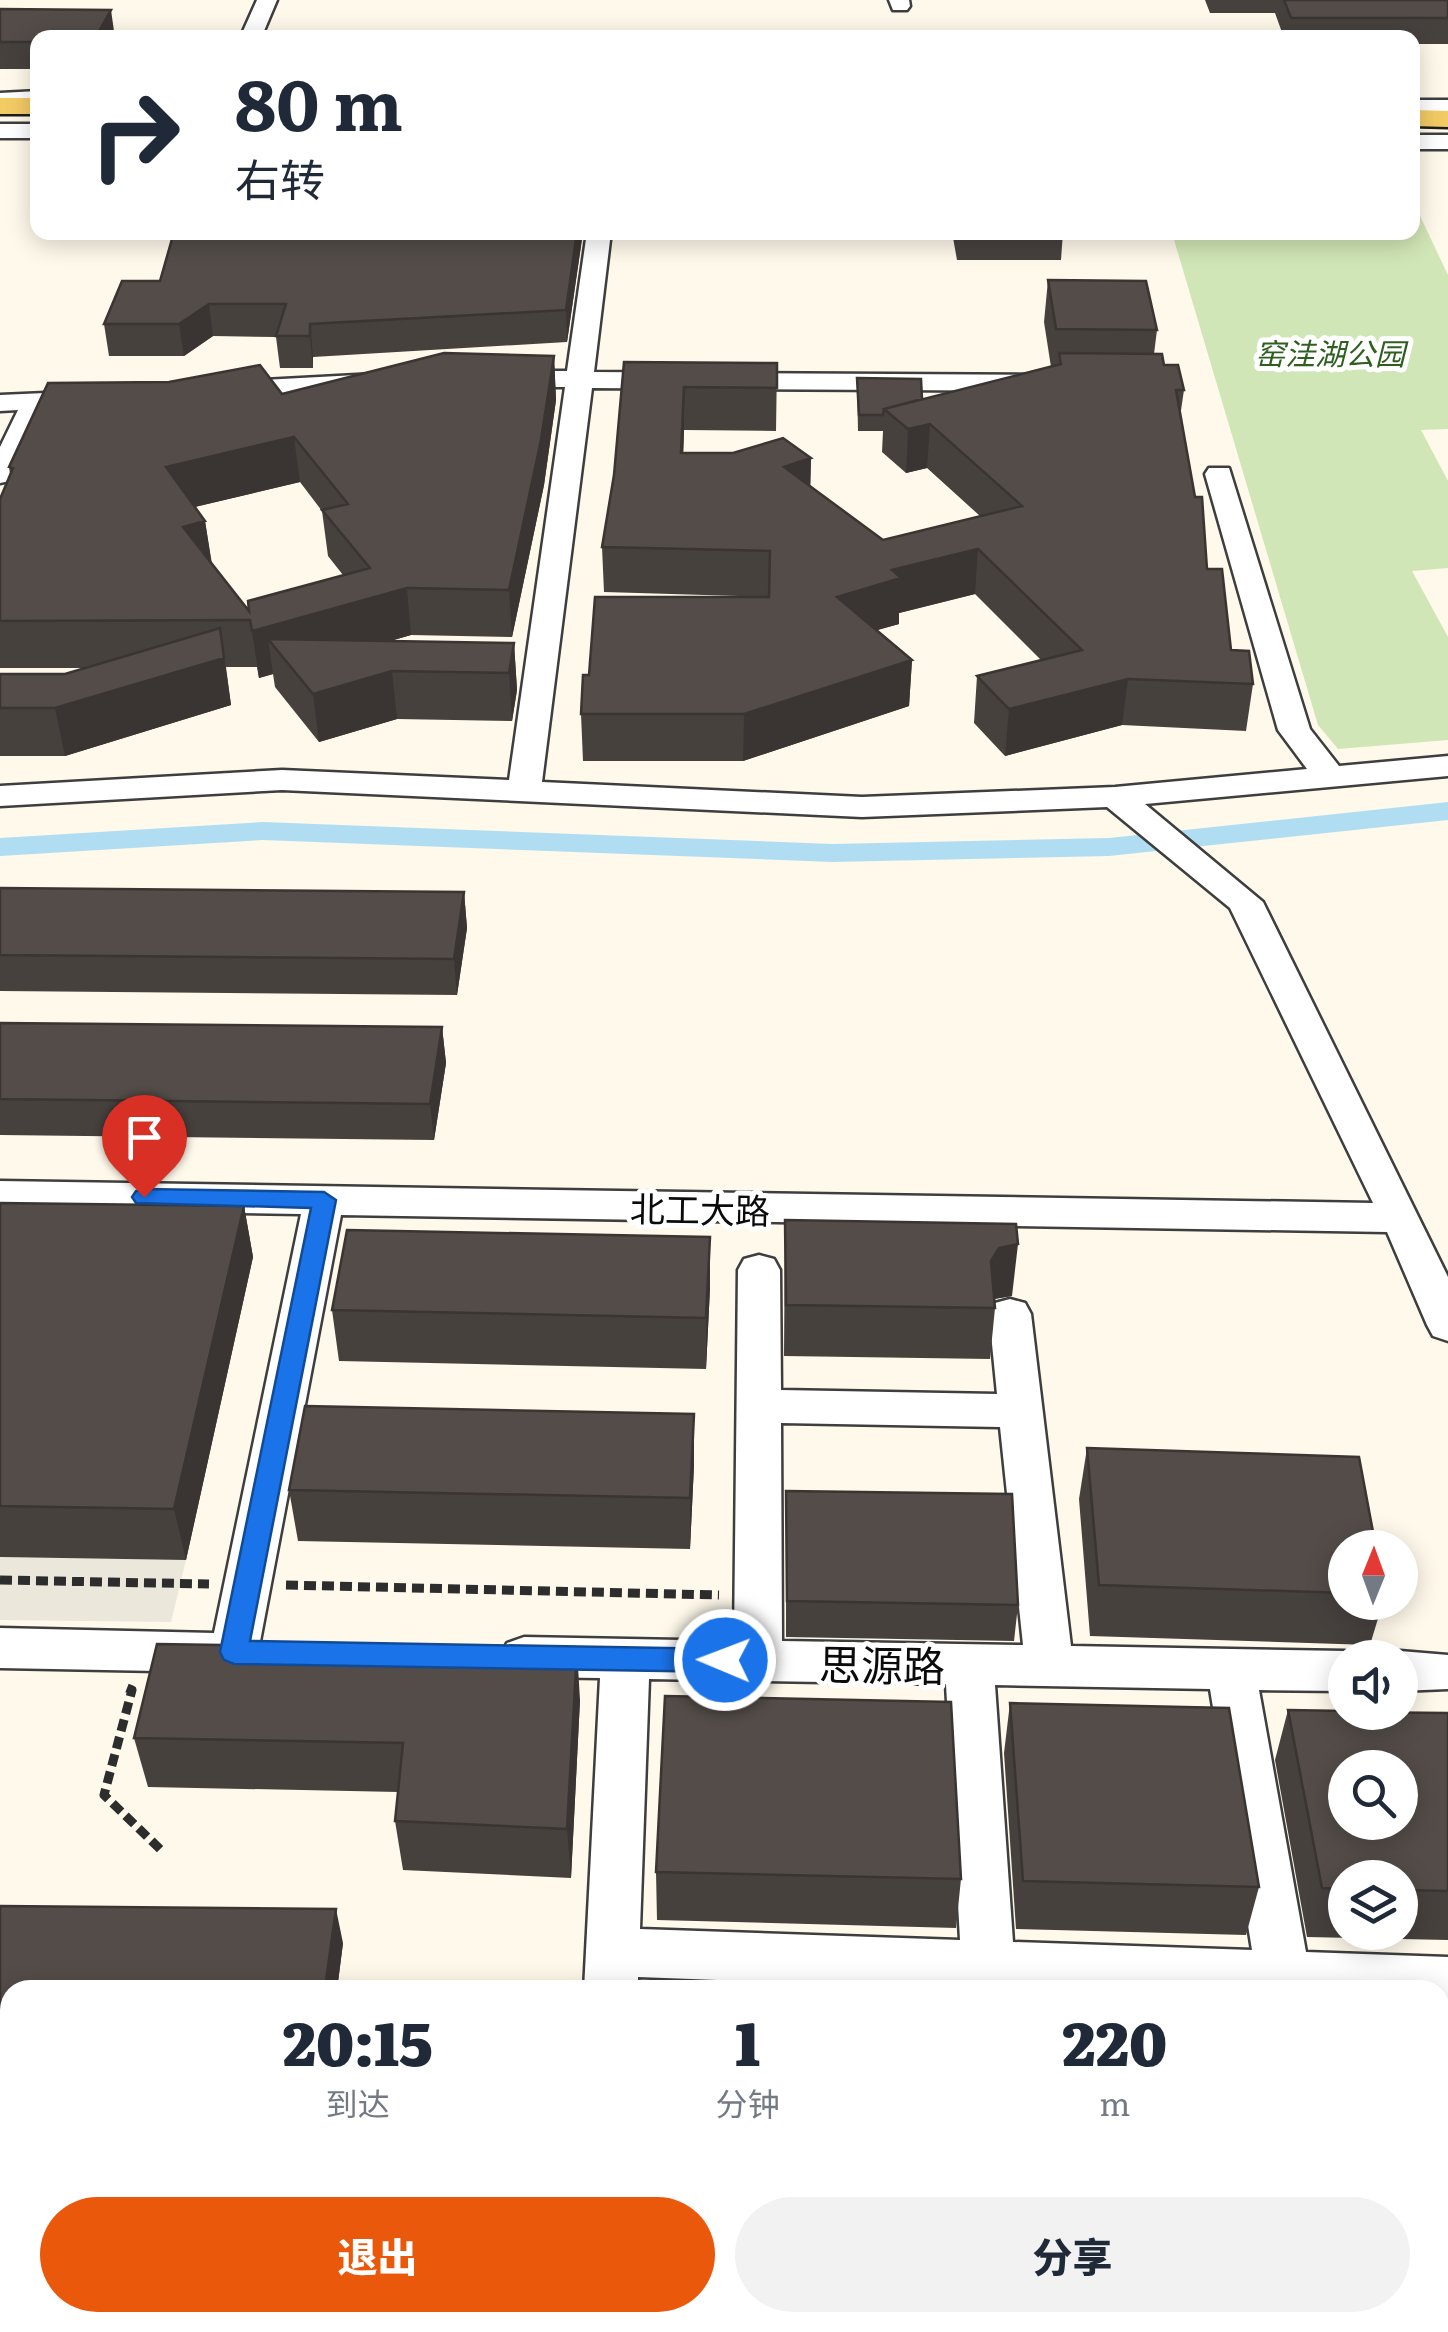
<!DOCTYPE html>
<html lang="zh">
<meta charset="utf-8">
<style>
:root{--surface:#fff;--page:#f2f2f3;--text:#1f2937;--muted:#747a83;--accent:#ea580c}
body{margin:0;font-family:Literata,"Noto Sans SC",serif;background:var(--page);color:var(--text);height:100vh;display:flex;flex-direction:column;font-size:38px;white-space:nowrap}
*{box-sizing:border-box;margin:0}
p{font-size:32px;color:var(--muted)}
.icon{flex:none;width:55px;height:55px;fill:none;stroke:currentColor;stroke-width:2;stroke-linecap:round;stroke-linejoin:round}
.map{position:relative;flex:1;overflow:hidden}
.panel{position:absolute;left:0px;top:1980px;width:1450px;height:352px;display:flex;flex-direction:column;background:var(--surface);border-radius:30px 30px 0 0;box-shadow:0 5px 25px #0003}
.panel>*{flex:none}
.guide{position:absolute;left:30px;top:30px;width:1390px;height:210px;border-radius:20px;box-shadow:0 5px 25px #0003;background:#fff;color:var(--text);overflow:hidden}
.needle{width:65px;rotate:1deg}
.buttons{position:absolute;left:1328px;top:1530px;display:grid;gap:20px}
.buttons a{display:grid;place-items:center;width:90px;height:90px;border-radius:50%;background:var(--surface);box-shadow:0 5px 25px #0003;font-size:50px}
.pin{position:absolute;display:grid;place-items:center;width:85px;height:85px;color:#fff;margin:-102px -42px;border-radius:50% 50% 50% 0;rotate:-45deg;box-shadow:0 0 10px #0007}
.pin .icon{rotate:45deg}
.me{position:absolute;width:110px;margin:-55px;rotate:271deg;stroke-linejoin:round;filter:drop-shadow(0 0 8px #0008)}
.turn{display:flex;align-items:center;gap:35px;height:210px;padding:0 40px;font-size:45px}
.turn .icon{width:130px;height:130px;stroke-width:2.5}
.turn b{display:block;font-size:70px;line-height:85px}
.eta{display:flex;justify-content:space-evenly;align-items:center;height:170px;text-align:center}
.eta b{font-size:60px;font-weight:800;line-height:70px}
.primary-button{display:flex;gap:20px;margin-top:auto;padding:20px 40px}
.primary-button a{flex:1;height:115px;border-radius:60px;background:var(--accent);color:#fff;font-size:40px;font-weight:800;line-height:115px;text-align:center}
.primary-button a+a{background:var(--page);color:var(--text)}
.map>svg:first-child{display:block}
</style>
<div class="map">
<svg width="1448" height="2332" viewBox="0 0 1448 2332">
<rect width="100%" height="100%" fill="#fef9ea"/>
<path fill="#d1e6b6" d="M 1413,201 L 1448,275 L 1448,429 L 1421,430 L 1448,481 L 1448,568 L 1412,571 L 1448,637 L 1448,740 L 1338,749 L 1318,725 L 1172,233 L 1412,232 Z
M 1440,2009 L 1448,2009 L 1448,2332 L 914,2332 L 914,2323 L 1440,2322 Z"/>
<path fill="#e2eec7" d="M 1440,2246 L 1448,2247 L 1448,2332 L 1145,2332 L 1144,2323 L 1440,2322 Z
M 615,2322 L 849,2323 L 849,2332 L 615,2332 Z"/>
<path fill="#ece7db" d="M 0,1557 L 186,1560 L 171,1622 L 0,1620 Z
M 0,2143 L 10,2143 L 10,2238 L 0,2282 Z"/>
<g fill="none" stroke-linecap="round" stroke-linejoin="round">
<path fill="#b1ddf3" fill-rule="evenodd" d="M 1448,802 L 1448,820 L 1109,856 L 832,862 L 263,840 L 0,856 L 0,838 L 263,822 L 832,844 L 1109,838 Z"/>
<g stroke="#3e3e3e" stroke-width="5">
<path id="minor" d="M 257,0 L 277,0 L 261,38 L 240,38 Z
M 889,0 L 909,0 L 910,6 L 907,10 L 893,10 Z
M 38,91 L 38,105 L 0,107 L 0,93 Z
M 1412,100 L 1448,100 L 1448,114 L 1412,114 Z
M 0,124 L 38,124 L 38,138 L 0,138 Z
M 1412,135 L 1448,135 L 1448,149 L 1412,149 Z
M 587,232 L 611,232 L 594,372 L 1040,375 L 1053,383 L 1040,391 L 592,388 L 542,782 L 862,797 L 1115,787 L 1307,769 L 1278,730 L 1205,474 L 1209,468 L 1229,468 L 1310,729 L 1339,766 L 1448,756 L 1448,776 L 1145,804 L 1263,902 L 1448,1277 L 1448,1341 L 1433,1336 L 1427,1325 L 1387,1232 L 341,1215 L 258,1652 L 251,1666 C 236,1671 225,1667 211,1672 L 0,1668 L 0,1628 L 214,1633 L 301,1214 L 0,1209 L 0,1181 L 1373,1203 L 1230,908 L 1107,807 L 862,817 L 282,790 L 0,806 L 0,786 L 282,770 L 509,780 L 565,387 L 503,387 L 490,379 L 503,371 L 567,371 Z
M 375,374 L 388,382 L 384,388 L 224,398 L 211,390 L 224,382 Z
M 91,391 L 101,393 L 104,399 L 101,405 L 46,409 L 14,475 L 10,481 L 0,483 L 0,447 L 18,410 L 0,411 L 0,395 Z
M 759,1255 L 774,1259 L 780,1270 L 781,1390 L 997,1394 L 989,1314 L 995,1303 L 1010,1299 L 1025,1303 L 1031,1314 L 1071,1646 L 1345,1651 L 1362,1657 L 1345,1658 L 1345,1691 L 1259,1690 L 1306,1952 L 1448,1957 L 1448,2007 L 1440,2006 L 1440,1990 L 989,1990 L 638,1977 L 638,1990 L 584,1990 L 600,1678 L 524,1677 L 507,1671 L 500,1657 L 507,1643 L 524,1637 L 734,1641 L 738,1270 L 744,1259 ZM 781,1423 L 1000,1427 L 1023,1645 L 782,1641 ZM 649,1679 L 946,1684 L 960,1940 L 640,1929 ZM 995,1685 L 1210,1689 L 1252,1950 L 1013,1942 Z
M 1400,1651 L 1448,1655 L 1448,1689 L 1400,1691 L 1400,1658 L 1382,1658 Z
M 0,2074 L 10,2075 L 10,2129 L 0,2128 Z
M 563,2322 L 623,2322 L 622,2332 L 562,2332 Z
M 847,2322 L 907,2322 L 907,2332 L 847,2332 Z"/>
</g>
<g stroke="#1c1c1c" stroke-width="5">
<path id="major" d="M 0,98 L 38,98 L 38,114 L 0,114 Z
M 1412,110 L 1448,111 L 1448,127 L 1412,126 Z"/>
</g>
<path stroke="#2d2d2d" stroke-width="9" stroke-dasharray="12 6" stroke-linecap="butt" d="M 0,1580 L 209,1584
M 286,1585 L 719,1595
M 127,1688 L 132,1690 L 104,1795 L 161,1850"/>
<use href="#minor" fill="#fff" fill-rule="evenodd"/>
<use href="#major" fill="#f3cb65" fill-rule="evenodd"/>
</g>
<path fill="#47413e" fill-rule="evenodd" d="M 1205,0 L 1448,0 L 1448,44 L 1412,44 L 1412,38 L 1284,38 L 1275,13 L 1210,13 Z
M 0,9 L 115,36 L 38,38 L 38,69 L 0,69 Z
M 174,232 L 583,232 L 567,342 L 313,357 L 313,368 L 280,368 L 276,337 L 213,336 L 184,356 L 109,356 L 104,324 L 160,281 Z
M 952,232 L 1063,232 L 1061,260 L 957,260 Z
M 1048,280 L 1157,330 L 1154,354 L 1184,390 L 1180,417 L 1207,569 L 1231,650 L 1253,684 L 1246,731 L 1122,725 L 1005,756 L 974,723 L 977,676 L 1041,660 L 975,594 L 899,613 L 899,624 L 877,630 L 912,660 L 909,706 L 743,761 L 583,761 L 581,714 L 589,675 L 769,597 L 604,592 L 602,547 L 614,475 L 624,362 L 777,363 L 776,431 L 684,430 L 683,453 L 811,458 L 810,486 L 883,540 L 980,516 L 927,468 L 906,473 L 882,452 L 883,431 L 858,431 L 857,378 L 922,399 L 1051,367 L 1044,322 Z
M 554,356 L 556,400 L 544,485 L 512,637 L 411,635 L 390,641 L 514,643 L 517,690 L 512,721 L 397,719 L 319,742 L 275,687 L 273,674 L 259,678 L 257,667 L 226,667 L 231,705 L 65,756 L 0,756 L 0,674 L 65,674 L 85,668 L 0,668 L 0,499 L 10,474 L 9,467 L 282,394 ZM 300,482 L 322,511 L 328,556 L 343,575 L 249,611 L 212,564 L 205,521 L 195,507 Z
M 0,888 L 464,892 L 467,928 L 457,995 L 0,991 Z
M 0,1023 L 442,1027 L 446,1063 L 434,1140 L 0,1135 Z
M 0,1203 L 244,1206 L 253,1257 L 186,1560 L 0,1557 Z
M 785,1220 L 1012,1296 L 994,1299 L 995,1308 L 990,1359 L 784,1356 Z
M 710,1237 L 710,1288 L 706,1369 L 339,1361 L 332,1310 Z
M 1087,1448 L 1345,1548 L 1345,1602 L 1383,1602 L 1370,1645 L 1090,1636 L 1079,1499 Z
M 694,1465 L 690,1549 L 298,1541 L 289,1490 Z
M 786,1491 L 1018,1605 L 1014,1641 L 786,1637 Z
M 580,1700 L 571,1878 L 403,1870 L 395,1821 L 398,1792 L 148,1787 L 134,1738 Z
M 1010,1703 L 1259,1887 L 1246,1935 L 1016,1929 L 1004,1753 Z
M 1288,1710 L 1448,1713 L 1448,1940 L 1307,1937 L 1275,1760 ZM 1345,1878 L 1400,1878 L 1400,1932 L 1345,1932 Z
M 656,1872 L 961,1879 L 956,1928 L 657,1920 Z
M 0,1906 L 343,1943 L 337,1990 L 10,1990 L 10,2072 L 0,2072 Z"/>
<path fill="#3a3532" d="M 111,10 L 115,38 L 95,38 Z
M 577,232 L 583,232 L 567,342 L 566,310 Z
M 209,304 L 213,336 L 184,356 L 179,324 Z
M 310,324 L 313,357 L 313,368 L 310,336 Z
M 554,356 L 556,400 L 544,485 L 512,637 L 509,590 Z
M 684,387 L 684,430 L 682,497 L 681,453 Z
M 930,424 L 927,468 L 906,473 L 908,429 Z
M 294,437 L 300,482 L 173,512 L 166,467 Z
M 811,458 L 810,502 L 784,467 Z
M 205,521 L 212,567 L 183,527 Z
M 978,549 L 975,594 L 899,613 L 899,624 L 835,642 L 837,597 L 892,570 Z
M 407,588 L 411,635 L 293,669 L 268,639 L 273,674 L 259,678 L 252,631 Z
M 220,628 L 231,705 L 65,756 L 55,708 Z
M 514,643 L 517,690 L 512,721 L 509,673 Z
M 912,660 L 909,706 L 743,761 L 744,714 Z
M 392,671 L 397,719 L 319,742 L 313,694 Z
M 1128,679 L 1122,725 L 1005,756 L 1009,709 Z
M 464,892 L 467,928 L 457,995 L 454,959 Z
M 442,1027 L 446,1063 L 434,1140 L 430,1104 Z
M 244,1206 L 253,1257 L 186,1560 L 174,1509 Z
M 710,1237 L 710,1288 L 706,1369 L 706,1318 Z
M 1018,1244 L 1012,1296 L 994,1299 L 991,1261 L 999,1248 Z
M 694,1414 L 694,1465 L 690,1549 L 690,1498 Z
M 577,1650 L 580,1700 L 571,1878 L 567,1829 Z
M 336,1909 L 343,1943 L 337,1990 L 326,1990 Z
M 507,2322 L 513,2322 L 512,2332 L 506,2332 Z"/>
<path fill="#534c48" stroke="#3a3532" stroke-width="2.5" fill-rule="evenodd" d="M 1284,0 L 1448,0 L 1448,18 L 1291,18 Z
M 0,9 L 111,10 L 95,38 L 38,38 L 38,42 L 0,42 Z
M 174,232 L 577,232 L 566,310 L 310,324 L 310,336 L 276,336 L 286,304 L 209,304 L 179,324 L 104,324 L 122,281 L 160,281 Z
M 1048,280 L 1146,281 L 1157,330 L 1056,329 Z
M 444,353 L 554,356 L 541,440 L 509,590 L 407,588 L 252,631 L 250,620 L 0,621 L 0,499 L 13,468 L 9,467 L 48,383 L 169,382 L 260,365 L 282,394 ZM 294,437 L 348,504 L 322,510 L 370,568 L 248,601 L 249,611 L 183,527 L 205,521 L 166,467 Z
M 1059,353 L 1162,354 L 1164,365 L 1178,365 L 1184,390 L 1176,390 L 1195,497 L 1202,497 L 1207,569 L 1222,569 L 1231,650 L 1249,651 L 1253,684 L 1128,679 L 1009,709 L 977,676 L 1082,650 L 978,549 L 892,570 L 901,578 L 837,597 L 912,660 L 744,714 L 581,714 L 583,675 L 589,675 L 595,597 L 769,597 L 770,551 L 602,547 L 614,475 L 624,362 L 777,363 L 777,388 L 684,387 L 681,453 L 733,453 L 783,438 L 811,458 L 784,467 L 883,540 L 1022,506 L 930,424 L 908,429 L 884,409 L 1061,364 Z
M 857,378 L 921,379 L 922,399 L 884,409 L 883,415 L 859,415 Z
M 220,628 L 224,658 L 55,708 L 0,708 L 0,674 L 65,674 Z
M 268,639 L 514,643 L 509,673 L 392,671 L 313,694 Z
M 0,888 L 464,892 L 454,959 L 0,955 Z
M 0,1023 L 442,1027 L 430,1104 L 0,1099 Z
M 0,1203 L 244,1206 L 174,1509 L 0,1506 Z
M 785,1220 L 1016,1224 L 1018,1244 L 999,1248 L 991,1261 L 995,1308 L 786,1305 Z
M 347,1230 L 710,1237 L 706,1318 L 332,1310 Z
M 305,1406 L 694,1414 L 690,1498 L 289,1490 Z
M 1087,1448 L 1359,1457 L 1376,1548 L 1345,1548 L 1345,1593 L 1099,1585 Z
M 786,1491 L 1012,1494 L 1018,1605 L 787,1601 Z
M 157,1644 L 577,1650 L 567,1829 L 395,1821 L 403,1743 L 134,1738 Z
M 665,1696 L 951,1702 L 961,1879 L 656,1872 Z
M 1010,1703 L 1229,1708 L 1259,1887 L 1023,1881 Z
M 1288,1710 L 1345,1711 L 1345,1712 L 1448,1713 L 1448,1891 L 1400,1890 L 1400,1878 L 1345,1878 L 1345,1889 L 1322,1888 ZM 1345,1768 L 1400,1768 L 1400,1822 L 1345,1822 Z
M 0,1906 L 336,1909 L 325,1988 L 125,1986 L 125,1990 L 10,1990 L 10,2038 L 0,2038 Z
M 10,2236 L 10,2322 L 507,2322 L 506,2332 L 0,2332 L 0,2281 Z"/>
<path fill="#1a73e8" stroke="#114b97" stroke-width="2.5" d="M 144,1189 L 324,1192 L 336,1200 L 250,1641 L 725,1649 L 735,1652 L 739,1660 L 735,1669 L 725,1672 L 234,1664 L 224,1660 L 220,1652 L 311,1208 L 136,1203 L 132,1197 L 136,1191 Z"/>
<g text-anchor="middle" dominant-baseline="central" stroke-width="10" stroke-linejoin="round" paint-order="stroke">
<g font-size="30" font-style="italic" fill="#2f5f1f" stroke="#fff">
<text x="1330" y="352">窑洼湖公园</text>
</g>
<g font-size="35" fill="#0b0b0b" stroke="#fff">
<text transform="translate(700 1208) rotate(1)">北工大路</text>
</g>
<g font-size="42" fill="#0b0b0b" stroke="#fff">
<text transform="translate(882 1663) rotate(1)">思源路</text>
</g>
</g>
</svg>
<div class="buttons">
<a><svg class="needle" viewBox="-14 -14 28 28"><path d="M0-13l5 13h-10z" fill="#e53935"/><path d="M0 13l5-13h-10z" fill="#747a83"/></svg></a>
<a><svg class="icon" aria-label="sound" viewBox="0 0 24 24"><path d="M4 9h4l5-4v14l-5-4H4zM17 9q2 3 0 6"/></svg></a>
<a><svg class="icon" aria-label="search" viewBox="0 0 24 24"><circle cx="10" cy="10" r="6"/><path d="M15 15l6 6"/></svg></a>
<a><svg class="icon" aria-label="layers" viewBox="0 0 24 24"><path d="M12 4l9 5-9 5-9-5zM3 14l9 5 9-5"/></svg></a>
</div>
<div class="pin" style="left:144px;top:1197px;background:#d93025"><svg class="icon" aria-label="arrive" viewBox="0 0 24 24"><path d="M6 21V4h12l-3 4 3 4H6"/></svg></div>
<svg class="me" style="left:725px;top:1660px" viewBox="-20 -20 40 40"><circle r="17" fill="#1a73e8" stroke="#fff" stroke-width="3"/><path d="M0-11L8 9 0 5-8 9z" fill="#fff"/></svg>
<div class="guide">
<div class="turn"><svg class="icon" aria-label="right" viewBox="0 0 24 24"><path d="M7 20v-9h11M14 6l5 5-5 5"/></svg><div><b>80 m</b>右转</div></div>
</div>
<section class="panel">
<div class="eta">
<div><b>20:15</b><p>到达</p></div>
<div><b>1</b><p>分钟</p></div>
<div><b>220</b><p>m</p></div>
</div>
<div class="primary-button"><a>退出</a><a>分享</a></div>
</section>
</div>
